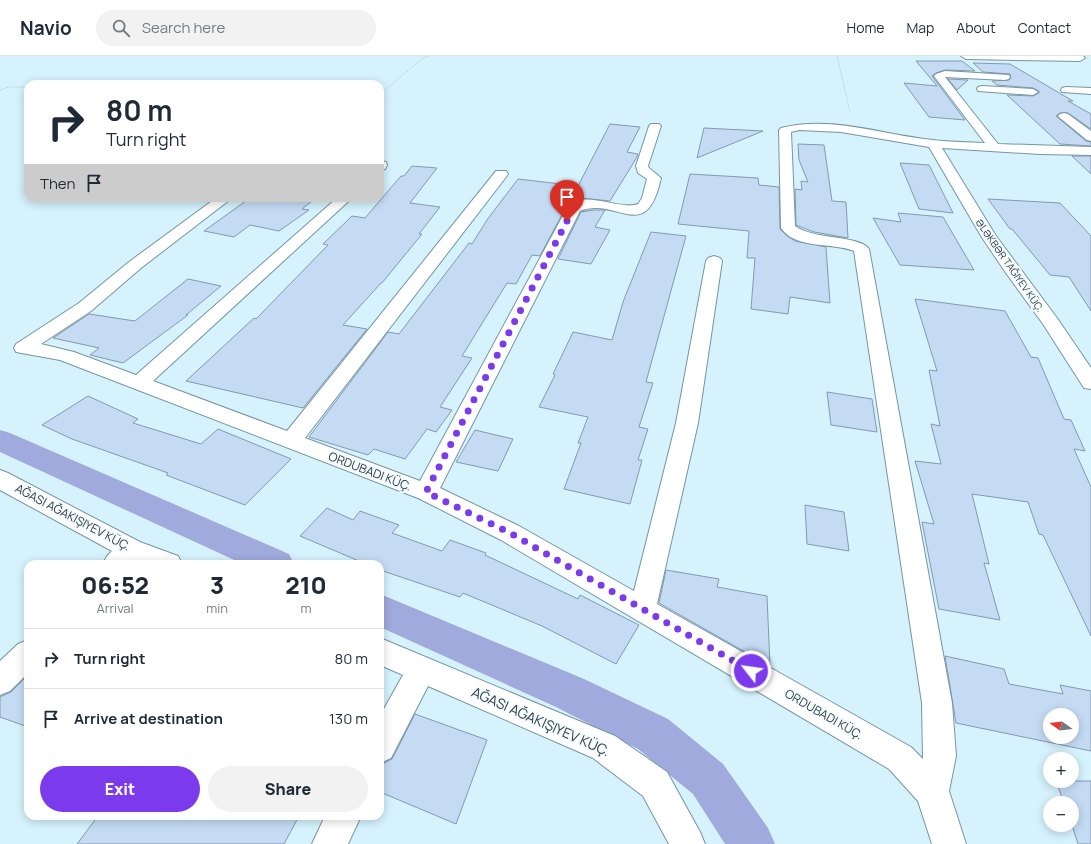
<!DOCTYPE html>
<meta charset="utf-8">
<style>
:root{--surface:#fff;--page:#f2f2f3;--text:#1f2937;--muted:#747a83;--line:#e0e1e3;--accent:#7c3aed}
body{margin:0;font-family:Manrope,sans-serif;background:var(--page);color:var(--text);height:100vh;display:flex;flex-direction:column;font-size:15px;white-space:nowrap}
*{box-sizing:border-box;margin:0}
p{font-size:13px;color:var(--muted)}
.icon{flex:none;width:22px;height:22px;fill:none;stroke:currentColor;stroke-width:2;stroke-linecap:round;stroke-linejoin:round}
.map{position:relative;flex:1;overflow:hidden}
.side{position:absolute;left:24px;top:504px;width:360px;height:260px;display:flex;flex-direction:column;background:var(--surface);border-radius:12px;box-shadow:0 2px 10px #0003}
.side>*{flex:none}
.banner{position:absolute;left:24px;top:24px;width:360px;height:122px;border-radius:12px;box-shadow:0 2px 10px #0003;background:#fff;color:var(--text);overflow:hidden}
.needle{width:26px;rotate:285deg}
.fabs{position:absolute;left:1043px;top:652px;display:grid;gap:8px}
.fabs a{display:grid;place-items:center;width:36px;height:36px;border-radius:50%;background:var(--surface);box-shadow:0 2px 10px #0003;font-size:20px}
.pin{position:absolute;display:grid;place-items:center;width:34px;height:34px;color:#fff;margin:-41px -17px;border-radius:50% 50% 50% 0;rotate:-45deg;box-shadow:0 0 4px #0007}
.pin .icon{rotate:45deg}
.me{position:absolute;width:44px;margin:-22px;rotate:300deg;stroke-linejoin:round;filter:drop-shadow(0 0 3px #0008)}
.turn{display:flex;align-items:center;gap:14px;height:84px;padding:0 16px;font-size:18px}
.turn .icon{width:52px;height:52px;stroke-width:2.5}
.turn b{display:block;font-size:28px;line-height:34px}
.then{display:flex;align-items:center;height:38px;padding:0 16px;background:#0003;gap:8px;font-size:15px}
.eta{display:flex;justify-content:space-evenly;align-items:center;height:68px;text-align:center}
.eta b{font-size:24px;font-weight:800;line-height:28px}
.cta{display:flex;gap:8px;margin-top:auto;padding:8px 16px}
.cta a{flex:1;height:46px;border-radius:24px;background:var(--accent);color:#fff;font-size:16px;font-weight:800;line-height:46px;text-align:center}
.cta a+a{background:var(--page);color:var(--text)}
ul{padding:0;list-style:none}
li{display:flex;align-items:center;gap:12px;height:60px;padding:0 16px;border-top:1px solid var(--line)}
li div{flex:1}
li b{display:block;font-size:15px}
li em{font-style:normal}
header{display:flex;align-items:center;gap:24px;box-sizing:border-box;height:56px;padding:0 20px;background:var(--surface);border-bottom:1px solid var(--line)}
header strong{font-size:19px}
nav{display:flex;gap:22px;margin-inline-start:auto;font-size:14px}
.search{width:280px;height:36px;background:var(--page);display:flex;align-items:center;gap:10px;box-sizing:border-box;padding:0 14px;border-radius:22px;color:var(--muted);font-size:15px}
.map>svg:first-child{display:block}
</style>
<header>
<strong>Navio</strong>
<div class="search"><svg class="icon" aria-label="search" viewBox="0 0 24 24"><circle cx="10" cy="10" r="6"/><path d="M15 15l6 6"/></svg>Search here</div>
<nav><a>Home</a><a>Map</a><a>About</a><a>Contact</a></nav>
</header>
<div class="map">
<svg width="1091" height="788" viewBox="0 0 1091 788">
<rect width="100%" height="100%" fill="#d5f2fd"/>
<g fill="none" stroke-linecap="round" stroke-linejoin="round">
<path fill="#a0aadd" fill-rule="evenodd" d="M 0,374 L 10,377 L 289,498 L 294,508 L 243,508 L 0,396 Z
M 380,538 L 584,623 L 668,663 L 723,708 L 768,772 L 775,788 L 725,788 L 693,738 L 638,693 L 556,651 L 380,571 Z"/>
</g>
<path fill="#c4dbf3" stroke="#8399b0" fill-rule="evenodd" d="M 916,5 L 962,5 L 975,15 L 945,14 L 936,17 L 932,20 L 965,64 L 929,61 L 904,27 L 937,30 Z
M 973,7 L 1010,8 L 1073,45 L 1068,45 L 1091,58 L 1091,73 L 1068,57 L 1060,57 L 1056,60 L 1086,85 L 1091,86 L 1091,90 L 1060,88 L 1007,39 L 1033,40 L 1039,37 L 1039,35 L 1033,32 L 997,29 L 992,25 L 1009,24 L 1011,22 L 1010,18 L 983,16 Z
M 948,23 L 968,24 L 957,34 Z
M 610,68 L 640,71 L 627,96 L 638,98 L 637,101 L 610,145 L 581,142 L 573,145 L 566,151 L 540,200 L 532,199 L 516,228 L 507,227 L 462,300 L 472,302 L 440,351 L 452,354 L 436,376 L 427,373 L 405,403 L 374,393 L 368,399 L 309,381 L 388,276 L 399,278 L 469,187 L 472,188 L 487,164 L 518,123 L 578,130 Z
M 704,72 L 763,75 L 697,102 Z
M 798,88 L 824,89 L 832,145 L 846,146 L 848,182 L 814,176 L 796,169 L 795,133 L 802,134 L 801,125 L 808,126 L 799,104 Z
M 1072,100 L 1091,100 L 1091,118 Z
M 900,107 L 929,109 L 953,157 L 919,153 Z
M 412,110 L 437,112 L 410,147 L 440,151 L 419,178 L 422,178 L 382,227 L 381,227 L 343,269 L 367,273 L 303,352 L 186,325 L 254,262 L 256,263 L 328,189 L 323,188 L 352,160 L 365,162 L 401,120 L 404,120 Z
M 690,118 L 758,122 L 759,129 L 779,131 L 780,173 L 787,180 L 795,185 L 826,191 L 830,247 L 790,241 L 788,258 L 751,253 L 755,202 L 747,202 L 749,175 L 678,168 Z
M 250,142 L 316,142 L 302,153 L 309,154 L 279,175 L 250,169 L 234,181 L 204,175 Z
M 988,143 L 1060,147 L 1091,180 L 1091,255 L 1069,221 L 1050,219 L 1012,173 L 1010,173 Z
M 594,154 L 605,154 L 595,171 L 610,174 L 591,208 L 558,203 L 581,156 Z
M 898,157 L 943,161 L 974,214 L 900,209 L 873,162 L 901,166 Z
M 651,176 L 686,180 L 646,326 L 653,327 L 639,371 L 648,373 L 638,404 L 642,404 L 630,448 L 564,433 L 581,387 L 578,387 L 588,361 L 539,351 L 555,319 L 553,318 L 573,276 L 612,284 L 623,246 Z
M 188,223 L 221,230 L 186,259 L 188,259 L 123,307 L 90,299 L 99,292 L 53,282 L 89,258 L 135,265 Z
M 915,243 L 1005,255 L 1031,301 L 1038,302 L 1064,363 L 1071,364 L 1085,395 L 1074,393 L 1091,431 L 1091,580 L 1043,479 L 1039,478 L 1028,446 L 972,438 L 989,508 L 984,507 L 1000,564 L 939,553 L 922,466 L 934,468 L 915,405 L 941,408 L 931,368 L 940,370 L 929,314 L 937,315 Z
M 827,336 L 872,343 L 877,376 L 831,369 Z
M 88,340 L 138,363 L 133,367 L 201,388 L 218,373 L 291,403 L 245,449 L 166,419 L 168,417 L 72,383 L 42,369 Z
M 475,374 L 513,383 L 498,415 L 456,406 Z
M 805,449 L 844,456 L 849,495 L 807,488 Z
M 327,452 L 353,464 L 360,455 L 399,469 L 392,477 L 442,495 L 450,484 L 486,497 L 485,499 L 578,543 L 580,539 L 639,569 L 616,608 L 542,570 L 463,537 L 460,541 L 380,514 L 380,508 L 366,508 L 300,480 Z
M 666,514 L 719,523 L 717,531 L 767,540 L 770,610 L 659,547 Z
M 945,600 L 1004,613 L 1009,628 L 1063,638 L 1060,629 L 1091,635 L 1091,695 L 956,667 ZM 1050,659 L 1072,659 L 1072,681 L 1050,681 Z
M 28,619 L 28,671 L 0,661 L 0,641 L 11,636 Z
M 415,658 L 487,684 L 456,768 L 380,736 L 380,715 L 384,707 L 392,703 Z
M 1056,725 L 1091,725 L 1091,788 L 1078,788 L 1072,769 L 1072,747 L 1064,747 Z
M 98,760 L 299,760 L 284,788 L 77,788 Z"/>
<g fill="none" stroke-linecap="round" stroke-linejoin="round">
<g stroke="#7496a2" stroke-width="2">
<path id="minor" d="M 961,0 L 1083,0 L 1085,2 L 1080,5 L 966,3 Z
M 945,15 L 1009,19 L 1010,21 L 1009,23 L 1005,24 L 945,21 L 998,88 L 1091,91 L 1091,99 L 1040,98 L 942,92 L 996,180 L 1057,262 L 1091,312 L 1091,333 L 1084,332 L 1043,268 L 1006,217 L 981,180 L 929,91 L 841,76 L 799,74 L 791,76 L 795,170 C 814,184 859,179 869,193 L 952,647 L 956,700 L 949,735 L 966,788 L 932,788 L 918,745 L 889,713 L 501,484 L 418,442 L 60,304 L 16,296 L 14,292 L 16,288 L 79,247 L 129,206 L 216,142 L 232,142 L 141,212 L 91,255 L 41,288 L 74,296 L 136,319 L 337,142 L 352,142 L 153,325 L 287,375 L 496,115 L 506,115 L 508,118 L 506,121 L 305,382 L 420,425 L 567,152 C 580,132 621,155 638,148 L 642,142 L 647,123 L 638,117 L 636,110 L 649,70 L 651,68 L 659,68 L 661,70 L 648,110 L 649,112 L 661,122 C 646,190 617,140 580,155 L 440,432 L 519,470 L 634,535 L 676,367 L 706,205 L 708,202 L 714,200 L 720,202 L 722,205 L 698,367 L 657,548 L 911,691 L 923,703 L 922,647 L 854,195 C 832,186 796,194 781,172 L 779,74 L 781,72 C 830,59 883,79 933,84 C 950,86 968,86 985,87 L 934,20 L 936,18 Z
M 982,30 L 1033,33 L 1038,36 L 1033,39 L 978,35 L 977,33 L 978,31 Z
M 1066,31 L 1091,32 L 1091,38 L 1062,36 L 1061,34 L 1062,32 Z
M 1064,57 L 1068,58 L 1091,75 L 1091,85 L 1087,84 L 1060,62 L 1058,60 L 1060,58 Z
M 380,105 L 386,106 L 387,109 L 385,113 L 380,114 Z
M 0,414 L 8,417 L 140,486 L 178,500 L 182,508 L 141,508 L 135,506 L 132,508 L 103,508 L 107,500 L 112,495 L 0,434 Z
M 380,582 L 615,680 L 667,716 L 700,776 L 705,788 L 669,788 L 643,740 L 593,702 L 428,630 L 391,702 L 380,707 L 380,660 L 403,619 L 380,609 Z
M 28,584 L 28,617 L 10,635 L 0,639 L 0,605 L 18,588 Z
M 325,760 L 361,760 L 348,788 L 312,788 Z"/>
</g>
<path stroke="#92a9b1" stroke-width="1" stroke-dasharray="0.5 1.5" stroke-linecap="butt" d="M 837,0 L 850,56
M 0,34 L 9,31 L 28,31
M 380,38 L 423,2 L 429,0"/>
<use href="#minor" fill="#fff" fill-rule="evenodd"/>
</g>
<g fill="none" stroke-linecap="round" stroke-linejoin="round">
<path stroke="#7c3aed" stroke-width="7" stroke-dasharray="0 12.6" d="M 567,165 L 426,436 L 510,477 L 751,615"/>
</g>
<g text-anchor="middle" dominant-baseline="central" stroke-width="4" stroke-linejoin="round" paint-order="stroke">
<g font-size="10" fill="#2e3c41" stroke="#f4fbfe">
<text transform="translate(1010 209) rotate(55)">ƏLƏKBƏR TAĞIYEV KÜÇ.</text>
</g>
<g font-size="12" fill="#2e3c41" stroke="#f4fbfe">
<text transform="translate(370 415) rotate(21)">ORDUBADI KÜÇ.</text>
<text transform="translate(73 461) rotate(28)">AĞASI AĞAKIŞIYEV KÜÇ.</text>
<text transform="translate(824 658) rotate(30)">ORDUBADI KÜÇ.</text>
</g>
<g font-size="14" fill="#2e3c41" stroke="#f4fbfe">
<text transform="translate(541 665) rotate(24)">AĞASI AĞAKIŞIYEV KÜÇ.</text>
</g>
</g>
</svg>
<div class="fabs">
<a><svg class="needle" viewBox="-14 -14 28 28"><path d="M0-13l5 13h-10z" fill="#e53935"/><path d="M0 13l5-13h-10z" fill="#747a83"/></svg></a>
<a>+</a>
<a>−</a>
</div>
<div class="pin" style="left:567px;top:165px;background:#d93025"><svg class="icon" aria-label="arrive" viewBox="0 0 24 24"><path d="M6 21V4h12l-3 4 3 4H6"/></svg></div>
<svg class="me" style="left:751px;top:615px" viewBox="-20 -20 40 40"><circle r="17" fill="#7c3aed" stroke="#fff" stroke-width="3"/><path d="M0-11L8 9 0 5-8 9z" fill="#fff"/></svg>
<div class="banner">
<div class="turn"><svg class="icon" aria-label="right" viewBox="0 0 24 24"><path d="M7 20v-9h11M14 6l5 5-5 5"/></svg><div><b>80 m</b>Turn right</div></div>
<div class="then">Then<svg class="icon" aria-label="arrive" viewBox="0 0 24 24"><path d="M6 21V4h12l-3 4 3 4H6"/></svg></div>
</div>
<section class="side">
<div class="eta">
<div><b>06:52</b><p>Arrival</p></div>
<div><b>3</b><p>min</p></div>
<div><b>210</b><p>m</p></div>
</div>
<ul>
<li><svg class="icon" aria-label="right" viewBox="0 0 24 24"><path d="M7 20v-9h11M14 6l5 5-5 5"/></svg><div><b>Turn right</b></div><em>80 m</em></li>
<li><svg class="icon" aria-label="arrive" viewBox="0 0 24 24"><path d="M6 21V4h12l-3 4 3 4H6"/></svg><div><b>Arrive at destination</b></div><em>130 m</em></li>
</ul>
<div class="cta"><a>Exit</a><a>Share</a></div>
</section>
</div>
